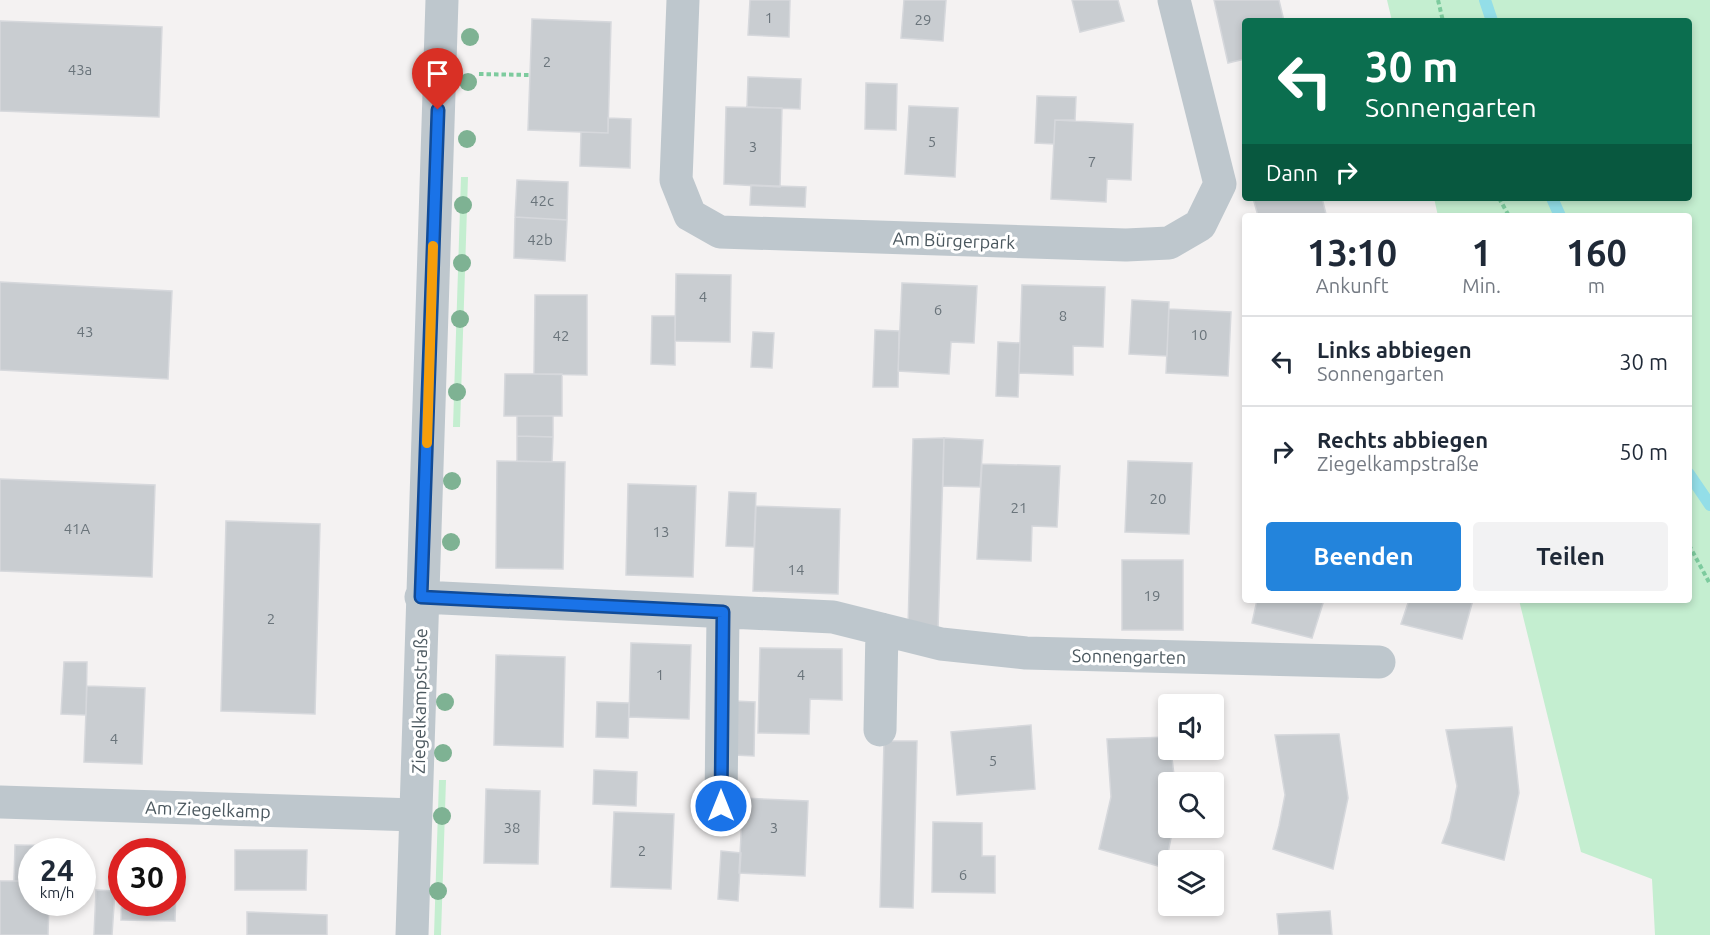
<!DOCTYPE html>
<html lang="de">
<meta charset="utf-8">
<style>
:root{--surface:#fff;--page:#f2f2f3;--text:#1f2937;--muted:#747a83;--line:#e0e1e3;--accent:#2384dc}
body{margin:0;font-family:Ubuntu,sans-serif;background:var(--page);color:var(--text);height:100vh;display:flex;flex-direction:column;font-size:22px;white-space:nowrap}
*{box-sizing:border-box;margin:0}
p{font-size:20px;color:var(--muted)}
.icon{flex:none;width:33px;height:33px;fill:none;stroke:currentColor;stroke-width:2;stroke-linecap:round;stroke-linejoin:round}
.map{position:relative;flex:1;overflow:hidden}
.details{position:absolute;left:1242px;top:213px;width:450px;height:390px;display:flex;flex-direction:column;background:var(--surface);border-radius:6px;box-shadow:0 3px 9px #0003}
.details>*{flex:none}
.banner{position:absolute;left:1242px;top:18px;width:450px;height:183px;border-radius:6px;box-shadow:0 3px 9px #0003;background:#0b6e4f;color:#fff;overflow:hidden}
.fabs{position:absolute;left:1158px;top:694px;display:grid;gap:12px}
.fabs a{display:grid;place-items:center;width:66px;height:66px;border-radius:6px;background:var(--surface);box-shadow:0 3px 9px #0003;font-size:30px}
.speed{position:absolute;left:18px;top:838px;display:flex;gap:12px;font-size:30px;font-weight:700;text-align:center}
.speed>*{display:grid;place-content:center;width:78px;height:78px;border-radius:50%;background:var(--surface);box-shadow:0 3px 9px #0003;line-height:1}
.speed small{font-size:15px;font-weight:400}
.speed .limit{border:9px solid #d22;background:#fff;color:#111}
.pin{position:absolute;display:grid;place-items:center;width:51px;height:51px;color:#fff;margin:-62px -26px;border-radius:50% 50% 50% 0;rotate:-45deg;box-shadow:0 0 6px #0007}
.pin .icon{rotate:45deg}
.me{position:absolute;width:66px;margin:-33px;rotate:0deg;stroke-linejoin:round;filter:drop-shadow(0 0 4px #0008)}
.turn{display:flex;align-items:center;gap:21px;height:126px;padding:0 24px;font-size:27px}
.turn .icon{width:78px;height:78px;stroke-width:2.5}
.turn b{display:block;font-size:42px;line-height:51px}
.then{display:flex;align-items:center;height:57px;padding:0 24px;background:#0003;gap:12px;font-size:22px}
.eta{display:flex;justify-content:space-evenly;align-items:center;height:102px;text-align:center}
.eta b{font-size:36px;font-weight:700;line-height:42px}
.button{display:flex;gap:12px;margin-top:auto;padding:12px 24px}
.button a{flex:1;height:69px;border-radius:6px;background:var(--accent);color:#fff;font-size:24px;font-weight:700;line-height:69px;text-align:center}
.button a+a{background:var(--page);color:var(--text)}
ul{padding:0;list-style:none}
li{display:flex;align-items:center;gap:18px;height:90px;padding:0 24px;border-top:2px solid var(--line)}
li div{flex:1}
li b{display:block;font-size:22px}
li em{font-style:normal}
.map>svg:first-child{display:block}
</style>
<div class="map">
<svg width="1710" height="935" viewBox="0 0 1710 935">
<rect width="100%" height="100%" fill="#f4f2f2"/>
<path fill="#c4eed0" d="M 1387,0 L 1710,0 L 1710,935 L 1655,935 L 1652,879 L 1581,852 L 1519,600 L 1689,600 L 1689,216 L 1438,216 L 1434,198 L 1689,198 L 1689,21 L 1392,21 Z
M 461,177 L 468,177 L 460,427 L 453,427 Z
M 439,780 L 446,780 L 441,935 L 434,935 Z"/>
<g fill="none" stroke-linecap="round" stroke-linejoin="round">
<path stroke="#93dee8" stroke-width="12" d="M 1485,0 L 1492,21
M 1552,198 L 1560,216
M 1689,474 L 1710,505"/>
</g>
<path fill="#c9cdd1" stroke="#d6d8dc" stroke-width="1.5" d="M 750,0 L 790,0 L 789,37 L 748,35 Z
M 904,0 L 946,0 L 943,41 L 901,38 Z
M 1072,0 L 1118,0 L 1124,21 L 1080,32 Z
M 1214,0 L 1279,0 L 1284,21 L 1245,21 L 1245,59 L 1228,63 Z
M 532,19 L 611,22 L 608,133 L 528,130 Z
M 0,21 L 162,27 L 159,117 L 0,111 Z
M 748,77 L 801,79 L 800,109 L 747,107 Z
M 866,83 L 897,84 L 896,130 L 865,129 Z
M 1037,96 L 1076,97 L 1075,120 L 1055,120 L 1054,144 L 1035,143 Z
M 909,106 L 958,108 L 955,177 L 905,174 Z
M 726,107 L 782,108 L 780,187 L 724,184 Z
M 608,118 L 631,119 L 630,168 L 580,166 L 581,132 L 608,133 Z
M 1055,120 L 1133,124 L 1131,180 L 1107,179 L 1106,202 L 1051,199 Z
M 517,180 L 568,182 L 567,220 L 515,217 Z
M 751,185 L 806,187 L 805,207 L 750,205 Z
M 1253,198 L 1322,198 L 1326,214 L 1318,216 L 1258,216 Z
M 515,217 L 567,220 L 565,261 L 514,258 Z
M 676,274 L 731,275 L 730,342 L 675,341 Z
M 0,282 L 172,291 L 168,379 L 0,370 Z
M 902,283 L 977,286 L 974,343 L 951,342 L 949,374 L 898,371 Z
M 1022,285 L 1105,287 L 1103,347 L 1073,346 L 1073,375 L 1019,373 Z
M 535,295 L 587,295 L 587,375 L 534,374 Z
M 1132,300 L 1169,302 L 1167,356 L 1129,354 Z
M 1169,309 L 1231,312 L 1228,376 L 1166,373 Z
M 652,316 L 675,316 L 675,365 L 651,364 Z
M 875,330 L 899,331 L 898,387 L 873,387 Z
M 753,332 L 774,333 L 772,368 L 751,367 Z
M 998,342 L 1020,343 L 1018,397 L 996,396 Z
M 505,374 L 562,374 L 562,416 L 504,416 Z
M 517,416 L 553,416 L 553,437 L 517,436 Z
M 517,436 L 553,437 L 552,462 L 517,461 Z
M 944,438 L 983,440 L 980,487 L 943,486 Z
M 944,438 L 938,629 L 908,628 L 913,439 Z
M 497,461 L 565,462 L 563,569 L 496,568 Z
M 1128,461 L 1192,463 L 1189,534 L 1125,532 Z
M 982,464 L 1060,466 L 1057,527 L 1032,526 L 1031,561 L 977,559 Z
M 0,479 L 155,485 L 152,577 L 0,571 Z
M 628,484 L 696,486 L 693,577 L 626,575 Z
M 729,492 L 756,493 L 754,547 L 726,546 Z
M 756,506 L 840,509 L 838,594 L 753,591 Z
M 226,521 L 320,524 L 315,714 L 221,711 Z
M 1122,560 L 1183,560 L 1183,630 L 1122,630 Z
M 1257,600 L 1324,600 L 1312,638 L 1252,623 Z
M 1409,600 L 1473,600 L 1462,639 L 1401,624 Z
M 631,643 L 691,645 L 689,719 L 629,717 Z
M 760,648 L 842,649 L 842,700 L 810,699 L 809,734 L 758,733 Z
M 496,655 L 565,657 L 563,747 L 494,745 Z
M 64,662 L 87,662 L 86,715 L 61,714 Z
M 87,686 L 145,688 L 142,764 L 84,762 Z
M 735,701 L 755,702 L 754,756 L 734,755 Z
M 597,702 L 629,703 L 628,738 L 596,737 Z
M 1031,725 L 1035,789 L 957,795 L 951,732 Z
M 1512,727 L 1519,793 L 1504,860 L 1442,843 L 1450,821 L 1457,786 L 1446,730 Z
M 1339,734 L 1348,798 L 1333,869 L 1273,849 L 1279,826 L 1285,795 L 1275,735 Z
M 1168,737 L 1168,750 L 1171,750 L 1175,783 L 1168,783 L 1168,828 L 1173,828 L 1165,868 L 1099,849 L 1111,797 L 1107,739 Z
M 884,741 L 917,741 L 913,908 L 880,907 Z
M 594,770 L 637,772 L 636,806 L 593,804 Z
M 486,789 L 540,791 L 538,864 L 484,863 Z
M 743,798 L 808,801 L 805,876 L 739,873 Z
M 614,812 L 674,814 L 671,889 L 611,887 Z
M 933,822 L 982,823 L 982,856 L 995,856 L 995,893 L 932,892 Z
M 15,845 L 71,846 L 71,852 L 32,852 L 32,881 L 14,881 Z
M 123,849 L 177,851 L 175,921 L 121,920 L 122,893 L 122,903 L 172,903 L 172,852 L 123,852 Z
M 235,850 L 307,850 L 306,890 L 235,890 Z
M 721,851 L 741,853 L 738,901 L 718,899 Z
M 0,881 L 32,881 L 32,903 L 49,903 L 48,935 L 0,935 Z
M 96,890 L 115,891 L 112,935 L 94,935 Z
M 1330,911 L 1332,935 L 1279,935 L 1277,914 Z
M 247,912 L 327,915 L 327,935 L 247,935 Z"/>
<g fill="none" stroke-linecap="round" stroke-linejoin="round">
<path stroke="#7dcb9e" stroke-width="4" stroke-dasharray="4.5 3" stroke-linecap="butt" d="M 1438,0 L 1443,21
M 479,74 L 530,75
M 1499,198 L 1509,216
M 1689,545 L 1710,584"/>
<path stroke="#bec7cd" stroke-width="33" d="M 683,0 L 676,180 L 690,215 L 720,232 L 1126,245 L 1169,243 L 1200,225 L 1220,184 L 1174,0
M 421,597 L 833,617 L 941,644 L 1026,653 L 1379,662
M 880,730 L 882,629
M 0,802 L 416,815
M 721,806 L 723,612
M 412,935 L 442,0"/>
</g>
<g fill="#7eb293">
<circle cx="470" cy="37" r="9"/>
<circle cx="468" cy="82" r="9"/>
<circle cx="467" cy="139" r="9"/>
<circle cx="463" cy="205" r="9"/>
<circle cx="462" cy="263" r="9"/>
<circle cx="460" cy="319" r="9"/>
<circle cx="457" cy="392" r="9"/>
<circle cx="452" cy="481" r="9"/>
<circle cx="451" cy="542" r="9"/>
<circle cx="445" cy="702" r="9"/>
<circle cx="443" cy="753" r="9"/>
<circle cx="442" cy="816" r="9"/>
<circle cx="438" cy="891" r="9"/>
</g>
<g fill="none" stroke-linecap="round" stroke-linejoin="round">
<g stroke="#114b97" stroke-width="15">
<path id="route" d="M 438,110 L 421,597 L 723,612 L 721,806"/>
</g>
<use href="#route" stroke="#1a73e8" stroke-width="10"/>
<path stroke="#f59e0b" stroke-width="10" d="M 427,443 L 433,246"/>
</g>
<g text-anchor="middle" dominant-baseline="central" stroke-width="6" stroke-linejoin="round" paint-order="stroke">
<g font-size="15" fill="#6a747b">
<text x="769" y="17">1</text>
<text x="923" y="19">29</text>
<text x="547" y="61">2</text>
<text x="80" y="69">43a</text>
<text x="932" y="141">5</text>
<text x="753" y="146">3</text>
<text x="1092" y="161">7</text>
<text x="542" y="200">42c</text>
<text x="540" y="239">42b</text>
<text x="703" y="296">4</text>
<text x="938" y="309">6</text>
<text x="1063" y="315">8</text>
<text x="85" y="331">43</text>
<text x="1199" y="334">10</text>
<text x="561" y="335">42</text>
<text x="1158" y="498">20</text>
<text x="1019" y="507">21</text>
<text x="77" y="528">41A</text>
<text x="661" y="531">13</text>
<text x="796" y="569">14</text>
<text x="1152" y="595">19</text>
<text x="271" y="618">2</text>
<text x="660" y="674">1</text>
<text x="801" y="674">4</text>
<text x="114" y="738">4</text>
<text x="993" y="760">5</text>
<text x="512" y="827">38</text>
<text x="774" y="827">3</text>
<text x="642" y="850">2</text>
<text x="963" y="874">6</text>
</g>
<g font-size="18" fill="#4a575e" stroke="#fff">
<text transform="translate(954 240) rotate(2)">Am Bürgerpark</text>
<text transform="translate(1129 656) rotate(1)">Sonnengarten</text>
<text transform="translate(419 701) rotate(-89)">Ziegelkampstraße</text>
<text transform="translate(208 809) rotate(2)">Am Ziegelkamp</text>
</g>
</g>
</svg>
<div class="fabs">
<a><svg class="icon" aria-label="sound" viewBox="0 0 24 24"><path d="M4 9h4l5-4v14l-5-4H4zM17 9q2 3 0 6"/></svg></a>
<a><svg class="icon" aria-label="search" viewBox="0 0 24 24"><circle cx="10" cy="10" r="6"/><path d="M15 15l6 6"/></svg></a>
<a><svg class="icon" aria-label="layers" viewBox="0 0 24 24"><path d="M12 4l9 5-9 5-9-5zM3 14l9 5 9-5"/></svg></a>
</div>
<div class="speed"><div>24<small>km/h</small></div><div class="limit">30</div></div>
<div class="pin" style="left:438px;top:110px;background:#d93025"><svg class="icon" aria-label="arrive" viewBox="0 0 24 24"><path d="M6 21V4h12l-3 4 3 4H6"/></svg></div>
<svg class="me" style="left:721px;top:806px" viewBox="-20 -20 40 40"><circle r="17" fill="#1a73e8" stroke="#fff" stroke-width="3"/><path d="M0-11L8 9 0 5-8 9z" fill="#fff"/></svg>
<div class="banner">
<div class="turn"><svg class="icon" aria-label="left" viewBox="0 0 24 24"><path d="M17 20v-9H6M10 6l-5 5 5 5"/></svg><div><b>30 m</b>Sonnengarten</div></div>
<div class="then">Dann<svg class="icon" aria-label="right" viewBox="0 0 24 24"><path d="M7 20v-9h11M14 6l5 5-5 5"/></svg></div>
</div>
<section class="details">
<div class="eta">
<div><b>13:10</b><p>Ankunft</p></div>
<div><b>1</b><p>Min.</p></div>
<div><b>160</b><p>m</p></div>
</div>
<ul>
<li><svg class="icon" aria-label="left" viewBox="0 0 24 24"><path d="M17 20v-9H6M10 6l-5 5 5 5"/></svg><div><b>Links abbiegen</b><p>Sonnengarten</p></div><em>30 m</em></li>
<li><svg class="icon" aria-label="right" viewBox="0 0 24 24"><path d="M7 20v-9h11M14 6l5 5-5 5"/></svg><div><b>Rechts abbiegen</b><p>Ziegelkampstraße</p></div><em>50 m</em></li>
</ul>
<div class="button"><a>Beenden</a><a>Teilen</a></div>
</section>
</div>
